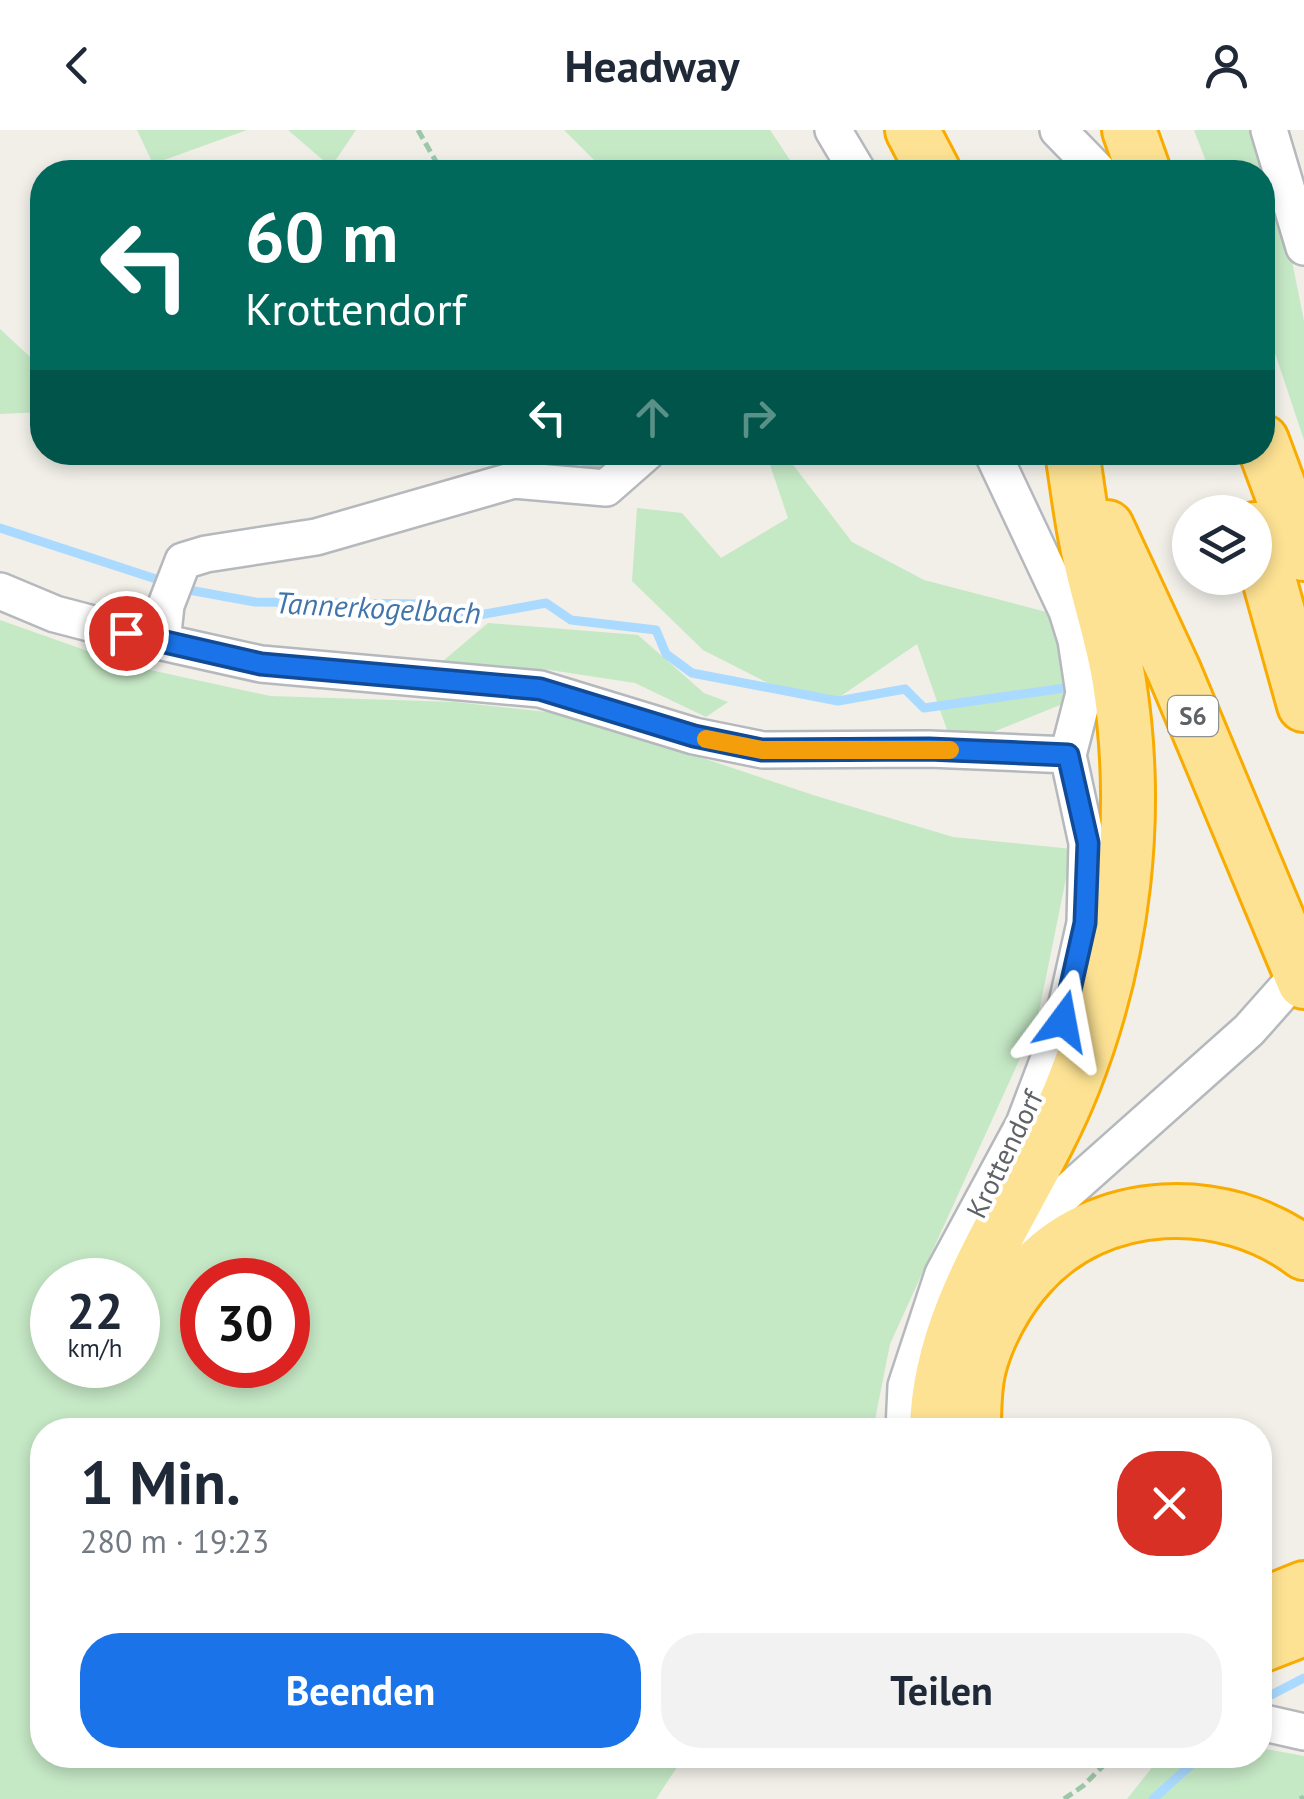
<!DOCTYPE html>
<html lang="de">
<meta charset="utf-8">
<style>
:root{--surface:#fff;--page:#f2f2f3;--text:#1f2937;--muted:#747a83;--accent:#1a73e8}
body{margin:0;font-family:"PT Sans",sans-serif;background:var(--page);color:var(--text);height:100vh;display:flex;flex-direction:column;font-size:38px;white-space:nowrap}
*{box-sizing:border-box;margin:0}
p{font-size:32px;color:var(--muted)}
.icon{flex:none;width:55px;height:55px;fill:none;stroke:currentColor;stroke-width:2;stroke-linecap:round;stroke-linejoin:round}
.map{position:relative;flex:1;overflow:hidden}
.side{position:absolute;left:30px;top:1288px;width:1242px;height:350px;display:flex;flex-direction:column;background:var(--surface);border-radius:40px;box-shadow:0 5px 15px #0003}
.side>*{flex:none}
.hud{position:absolute;left:30px;top:30px;width:1245px;height:305px;border-radius:40px;box-shadow:0 5px 15px #0003;background:#00695c;color:#fff;overflow:hidden}
.buttons{position:absolute;left:1172px;top:365px;display:grid;gap:20px}
.buttons a{display:grid;place-items:center;width:100px;height:100px;border-radius:50%;background:var(--surface);box-shadow:0 5px 15px #0003;font-size:50px}
.speed{position:absolute;left:30px;top:1128px;display:flex;gap:20px;font-size:50px;font-weight:700;text-align:center}
.speed>*{display:grid;place-content:center;width:130px;height:130px;border-radius:50%;background:var(--surface);box-shadow:0 5px 15px #0003;line-height:1}
.speed small{font-size:25px;font-weight:400}
.speed .limit{border:15px solid #d22;background:#fff;color:#111}
.pin{position:absolute;display:grid;place-items:center;width:85px;height:85px;color:#fff;margin:-42px;border:5px solid #fff;border-radius:50%;box-shadow:0 2px 10px #0007}
.me{position:absolute;width:110px;margin:-55px;rotate:13deg;stroke-linejoin:round;filter:drop-shadow(0 0 8px #0008)}
.turn{display:flex;align-items:center;gap:35px;height:210px;padding:0 50px;font-size:45px}
.turn .icon{width:130px;height:130px;stroke-width:2.5}
.turn b{display:block;font-size:70px;line-height:85px}
.lanes{display:flex;align-items:center;height:95px;padding:0 50px;background:#0003;justify-content:center;gap:50px;direction:ltr}
.lanes .off{opacity:.35}
.round{display:grid;place-items:center;flex:none;width:105px;height:105px;border-radius:40px;background:var(--page)}
.headline{display:flex;align-items:center;justify-content:space-between;height:170px;padding:0 50px}
h1{font-size:60px;font-weight:700;line-height:75px}
.action{display:flex;gap:20px;margin-top:auto;padding:20px 50px}
.action a{flex:1;height:115px;border-radius:40px;background:var(--accent);color:#fff;font-size:40px;font-weight:700;line-height:115px;text-align:center}
.action a+a{background:var(--page);color:var(--text)}
header{display:flex;justify-content:space-between;align-items:center;height:130px;padding:0 50px;background:var(--surface);font-size:45px;font-weight:700}
.map>svg:first-child{display:block}
</style>
<header><svg class="icon" aria-label="back" viewBox="0 0 24 24"><path d="M15 5l-7 7 7 7"/></svg>Headway<svg class="icon" aria-label="person" viewBox="0 0 24 24"><circle cx="12" cy="8" r="4"/><path d="M4 21q1-7 8-7t8 7"/></svg></header>
<div class="map">
<svg width="1304" height="1669" viewBox="0 0 1304 1669">
<rect width="100%" height="100%" fill="#f1efe8"/>
<path fill="#c5e8c5" fill-rule="evenodd" d="M 137,0 L 247,0 L 153,34 Z
M 288,0 L 356,0 L 331,37 Z
M 564,0 L 770,0 L 798,42 L 606,42 Z
M 1194,0 L 1253,0 L 1290,121 L 1304,191 L 1304,310 L 1263,187 L 1262,42 L 1210,42 Z
M 0,199 L 42,238 L 42,282 L 0,284 Z
M 766,323 L 784,323 L 852,412 L 924,450 L 1054,484 L 1071,552 L 1065,573 L 983,606 L 947,600 L 917,514 L 838,568 L 768,553 L 703,520 L 632,451 L 637,378 L 682,383 L 721,428 L 788,388 Z
M 0,490 L 127,535 L 270,566 L 455,572 L 574,585 L 813,665 L 953,707 L 1072,719 L 1037,891 L 890,1214 L 873,1300 L 42,1300 L 42,1625 L 685,1625 L 656,1669 L 0,1669 ZM 52,1150 L 138,1150 L 138,1235 L 52,1235 ZM 202,1150 L 288,1150 L 288,1235 L 202,1235 Z
M 488,493 L 638,505 L 704,563 L 728,572 L 706,587 L 635,553 L 550,540 L 443,531 Z
M 1260,1618 L 1304,1626 L 1304,1669 L 1127,1669 L 1162,1625 L 1260,1625 Z"/>
<g fill="none" stroke-linecap="round" stroke-linejoin="round">
<path stroke="#aadaff" stroke-width="9" d="M 0,398 L 156,449
M 189,460 L 255,472 L 420,474 L 468,487 L 546,473 L 571,490 L 656,500 L 666,524 L 692,543 L 838,571 L 905,559 L 924,578 L 1065,558
M 1260,1574 L 1267,1567 L 1304,1548
M 1153,1669 L 1202,1625"/>
</g>
<path fill="#cccac5" stroke="#d6d1c6" stroke-width="2.5" d="M 572,322 L 632,322 L 597,352 Z"/>
<g fill="none" stroke-linecap="round" stroke-linejoin="round">
<g stroke="#b5b8bc" stroke-width="40">
<path id="minor" d="M 833,0 L 858,42
M 1058,0 L 1099,42
M 1269,0 L 1304,117
M 0,461 L 55,484 L 162,512 L 261,534 L 540,559 L 694,606 L 763,620 L 929,619 L 1068,625
M 162,512 L 166,475 L 183,431 L 206,424 L 316,407 L 514,350 L 606,358 L 647,322
M 1002,1120 L 1249,900 L 1304,838
M 904,1300 L 906,1256 L 943,1144 L 1024,994 L 1063,891 L 1085,793 L 1087,713 L 1068,625 L 1084,563 L 1076,510 L 1067,481 L 992,322
M 1260,1592 L 1304,1602"/>
</g>
<g stroke="#f9ab00" stroke-width="58">
<path id="highway" d="M 912,0 L 934,42
M 1129,0 L 1144,42
M 1262,311 L 1304,424
M 1107,397 L 1174,541 L 1304,852
M 1255,399 L 1304,575
M 936,1300 C 938,1171 1029,1068 1074,952 C 1124,825 1140,686 1119,552 C 1113,512 1100,474 1091,434 C 1082,398 1078,359 1072,322
M 974,1300 C 974,1280 974,1258 979,1238 C 987,1206 1007,1169 1030,1144 C 1099,1066 1224,1062 1304,1123
M 1260,1476 L 1304,1458
M 1260,1516 L 1304,1499"/>
</g>
<path stroke="#9cc7a9" stroke-width="5" stroke-dasharray="10 5" stroke-linecap="butt" d="M 418,0 L 442,42
M 1064,1669 L 1083,1656 L 1114,1625
M 1300,1669 L 1304,1667"/>
<use href="#minor" stroke="#fff" stroke-width="35"/>
<use href="#highway" stroke="#fde293" stroke-width="52"/>
</g>
<g fill="none" stroke-linecap="round" stroke-linejoin="round">
<g stroke="#114b97" stroke-width="25">
<path id="route" d="M 126,503 L 261,534 L 540,559 L 694,606 L 762,620 L 929,619 L 1068,625 L 1088,713 L 1085,793 L 1063,891"/>
</g>
<use href="#route" stroke="#1a73e8" stroke-width="18"/>
<path stroke="#f59e0b" stroke-width="18" d="M 706,609 L 762,620 L 950,620"/>
</g>
<g text-anchor="middle" dominant-baseline="central" stroke-width="8" stroke-linejoin="round" paint-order="stroke">
<rect fill="#fff" stroke="#8f9295" stroke-width="2.5" x="1168" y="566" width="50" height="40" rx="8"/>
<g font-size="25" font-weight="bold" fill="#5f6368">
<text x="1193" y="586">S6</text>
</g>
<g font-size="28" fill="#5f6368" stroke="#fff">
<text transform="translate(1004 1024) rotate(-64)">Krottendorf</text>
</g>
<g font-size="30" font-style="italic" fill="#4174aa" stroke="#fff">
<text transform="translate(378 477) rotate(3)">Tannerkogelbach</text>
</g>
</g>
</svg>
<div class="buttons">
<a><svg class="icon" aria-label="layers" viewBox="0 0 24 24"><path d="M12 4l9 5-9 5-9-5zM3 14l9 5 9-5"/></svg></a>
</div>
<div class="speed"><div>22<small>km/h</small></div><div class="limit">30</div></div>
<div class="pin" style="left:126px;top:503px;background:#d93025"><svg class="icon" aria-label="arrive" viewBox="0 0 24 24"><path d="M6 21V4h12l-3 4 3 4H6"/></svg></div>
<svg class="me" style="left:1063px;top:891px" viewBox="-20 -20 40 40"><path d="M0-17L14 15 0 8-14 15z" fill="#1a73e8" stroke="#fff" stroke-width="4"/></svg>
<div class="hud">
<div class="turn"><svg class="icon" aria-label="left" viewBox="0 0 24 24"><path d="M17 20v-9H6M10 6l-5 5 5 5"/></svg><div><b>60 m</b>Krottendorf</div></div>
<div class="lanes"><svg class="icon" aria-label="left" viewBox="0 0 24 24"><path d="M17 20v-9H6M10 6l-5 5 5 5"/></svg><svg class="icon off" aria-label="ahead" viewBox="0 0 24 24"><path d="M12 20V5M6 11l6-6 6 6"/></svg><svg class="icon off" aria-label="right" viewBox="0 0 24 24"><path d="M7 20v-9h11M14 6l5 5-5 5"/></svg></div>
</div>
<section class="side">
<div class="headline"><div><h1>1 Min.</h1><p>280 m · 19:23</p></div><a class="round" style="background:#d93025;color:#fff"><svg class="icon" aria-label="close" viewBox="0 0 24 24"><path d="M6 6l12 12M18 6L6 18"/></svg></a></div>
<div class="action"><a>Beenden</a><a>Teilen</a></div>
</section>
</div>
